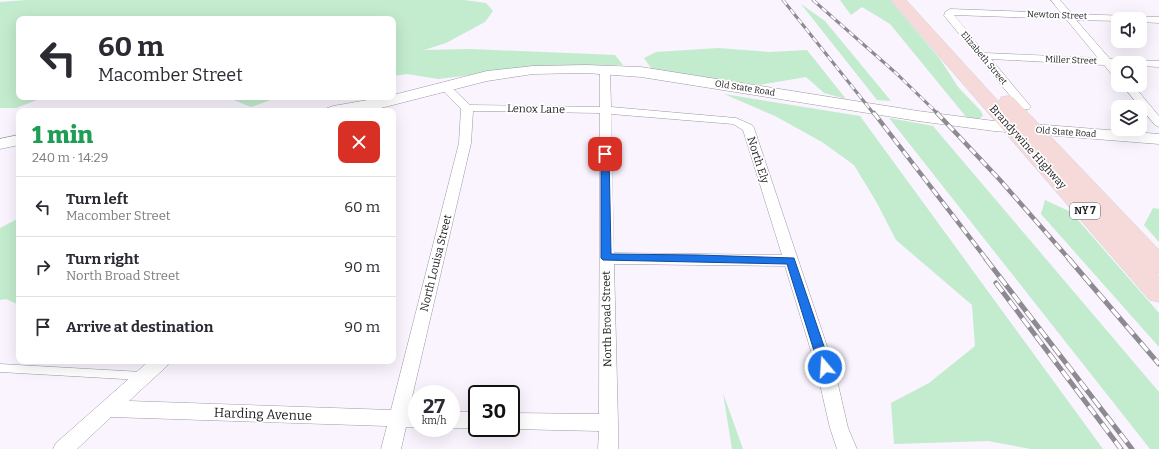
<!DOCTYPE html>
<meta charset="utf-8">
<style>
:root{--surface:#fff;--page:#f2f2f3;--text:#2b2b33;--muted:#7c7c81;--line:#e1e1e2}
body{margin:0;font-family:Bitter,serif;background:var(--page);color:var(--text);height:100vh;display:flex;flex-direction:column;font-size:15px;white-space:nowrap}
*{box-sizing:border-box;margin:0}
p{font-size:13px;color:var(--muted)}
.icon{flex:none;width:22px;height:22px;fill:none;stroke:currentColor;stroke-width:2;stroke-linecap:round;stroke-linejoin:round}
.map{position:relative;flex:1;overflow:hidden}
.sheet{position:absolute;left:16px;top:108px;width:380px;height:256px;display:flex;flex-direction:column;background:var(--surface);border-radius:8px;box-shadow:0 4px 16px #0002}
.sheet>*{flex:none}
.top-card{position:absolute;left:16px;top:16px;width:380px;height:84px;border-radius:8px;box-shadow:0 4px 16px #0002;background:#fff;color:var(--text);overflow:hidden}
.tools{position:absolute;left:1111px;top:12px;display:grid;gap:8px}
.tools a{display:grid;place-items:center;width:36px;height:36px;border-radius:8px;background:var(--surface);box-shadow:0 4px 16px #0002;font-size:20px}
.speed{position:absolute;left:408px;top:385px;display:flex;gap:8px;font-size:20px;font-weight:700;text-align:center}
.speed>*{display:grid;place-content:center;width:52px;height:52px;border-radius:50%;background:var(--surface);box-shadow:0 4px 16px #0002;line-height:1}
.speed small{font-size:10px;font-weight:400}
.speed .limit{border:2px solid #111;border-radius:6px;background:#fff;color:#111}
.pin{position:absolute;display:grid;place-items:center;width:34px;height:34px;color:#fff;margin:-17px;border-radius:8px;box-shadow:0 2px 6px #0006}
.me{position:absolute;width:44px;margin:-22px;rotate:342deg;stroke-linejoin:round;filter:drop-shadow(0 0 3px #0008)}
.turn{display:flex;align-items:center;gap:14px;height:84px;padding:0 16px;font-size:18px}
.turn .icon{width:52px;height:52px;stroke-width:2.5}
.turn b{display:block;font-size:28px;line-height:34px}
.round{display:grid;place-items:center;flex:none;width:42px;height:42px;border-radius:8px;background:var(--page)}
.overview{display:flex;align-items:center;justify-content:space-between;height:68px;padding:0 16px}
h1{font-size:24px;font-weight:800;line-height:30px;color:#1e9e55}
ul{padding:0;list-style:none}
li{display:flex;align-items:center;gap:12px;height:60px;padding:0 16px;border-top:1px solid var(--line)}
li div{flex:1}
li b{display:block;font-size:15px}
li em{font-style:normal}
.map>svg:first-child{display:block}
</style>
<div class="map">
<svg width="1159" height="449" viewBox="0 0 1159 449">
<rect width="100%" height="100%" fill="#f9f4fe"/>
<path fill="#c3ebce" d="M 27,0 L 464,0 L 486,3 L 493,11 L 485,22 L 446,43 L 424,50 L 470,49 L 615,55 L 623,65 L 568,66 L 513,70 L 438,79 L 407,74 L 393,76 L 393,19 L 19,19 L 19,97 L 45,97 L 16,108 L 0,108 L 0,2 Z
M 840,0 L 890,0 L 940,59 L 958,87 L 981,111 L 983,116 L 977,120 L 967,118 L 890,24 L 862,7 L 851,15 Z
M 801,4 L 825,21 L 891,101 L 877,100 Z
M 718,48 L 770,52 L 807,50 L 846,99 L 824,93 L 806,77 L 759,85 L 653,71 L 644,58 L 656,52 Z
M 724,94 L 860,116 L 1103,449 L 1031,449 L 988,441 L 894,444 L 891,403 L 929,383 L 975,346 L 972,305 L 896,240 L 877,203 L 854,165 L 822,142 L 775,116 Z
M 226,97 L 279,97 L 251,107 Z
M 889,118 L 933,126 L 1159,392 L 1159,449 L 1150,449 Z
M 1045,200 L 1071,212 L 1159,313 L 1159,347 L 1041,214 Z
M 1153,208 L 1159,209 L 1159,242 L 1144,225 Z
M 19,218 L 19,305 L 6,299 L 0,300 L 0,228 Z
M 723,393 L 743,449 L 732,449 Z"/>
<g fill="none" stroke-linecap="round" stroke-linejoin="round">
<g stroke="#9d97a2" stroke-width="1">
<path id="lane" d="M 0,364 L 142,372 L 145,373 L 146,376 L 145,379 L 142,380 L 0,372 Z"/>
</g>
<g stroke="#9d97a2" stroke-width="1">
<path id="street" d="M 1051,0 L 1060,0 L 1072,14 L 1159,17 L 1159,23 L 1140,22 L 1140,19 L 1118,19 L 1118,21 L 1076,20 L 1110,59 L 1159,61 L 1159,67 L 1140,66 L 1140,63 L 1118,63 L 1118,65 L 1115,65 L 1118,68 L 1118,78 L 1114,77 L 1104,65 L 991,59 L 1031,107 L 1029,109 L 1021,109 L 946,18 L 944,16 L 945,12 L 950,9 L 1061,13 ZM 954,15 L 1066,19 L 1098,58 L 985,53 Z
M 605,66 L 610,69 L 611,107 L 736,118 L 752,125 L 754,128 L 834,367 L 848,428 L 857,449 L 837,449 L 830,428 L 816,367 L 785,266 L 614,264 L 618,423 L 618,449 L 598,449 L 599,431 L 511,429 L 507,428 L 511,428 L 511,413 L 599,414 L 600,113 L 473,111 L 471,143 L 409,410 L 417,411 L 417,427 L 406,427 L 401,449 L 381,449 L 387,426 L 111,417 L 77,449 L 53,449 L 56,443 L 149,361 L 170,361 L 167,366 L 129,401 L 391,410 L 459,143 L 461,109 L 439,86 L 444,83 L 448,84 L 470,105 L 600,107 L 600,69 ZM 611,114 L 733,124 L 743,130 L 782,255 L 614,253 Z
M 1122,85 L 1133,85 L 1159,116 L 1159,127 L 1155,125 Z
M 451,412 L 477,412 L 477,428 L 478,428 L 450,428 L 451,428 Z"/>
</g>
<g stroke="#9d97a2" stroke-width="1">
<path id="secondary" d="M 586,65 L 641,67 L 918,111 L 994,121 L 1159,134 L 1159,144 L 994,131 L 918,121 L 641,77 L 586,73 L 533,74 L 487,81 L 377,109 L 363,111 L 325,111 L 327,108 L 333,106 L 385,97 L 393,97 L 393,95 L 487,71 L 533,66 Z
M 19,135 L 19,145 L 0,149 L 0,139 Z"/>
</g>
<g stroke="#d3d2d3" stroke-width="1">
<path id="primary" d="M 891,0 L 906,0 L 999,102 L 1001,97 L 1007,96 L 1013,97 L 1159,250 L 1159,274 L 1155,272 L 1159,277 L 1159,302 L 1150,300 Z"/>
</g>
<use href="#lane" fill="#fff" fill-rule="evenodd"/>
<use href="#street" fill="#fff" fill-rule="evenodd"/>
<use href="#secondary" fill="#fff" fill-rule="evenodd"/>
<use href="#primary" fill="#f6d9d9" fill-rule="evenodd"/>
<g stroke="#8e8a91" stroke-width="3">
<path id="rail-far2" d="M 783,0 L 874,114
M 813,0 L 897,74 L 938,114"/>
</g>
<g stroke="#8e8a91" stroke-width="4.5">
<path id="rail-far1" d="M 874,113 L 987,260
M 937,113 L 1000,180 L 1070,260"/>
</g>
<g stroke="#8e8a91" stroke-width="5">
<path id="rail" d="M 986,259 L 1132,449
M 1069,259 L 1159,364
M 996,283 L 1121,449"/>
</g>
<use href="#rail-far2" stroke="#fff" stroke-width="2" stroke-dasharray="6" stroke-linecap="butt"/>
<use href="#rail-far1" stroke="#fff" stroke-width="3" stroke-dasharray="8" stroke-linecap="butt"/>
<use href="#rail" stroke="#fff" stroke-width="3.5" stroke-dasharray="11" stroke-linecap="butt"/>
</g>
<path fill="#1a73e8" stroke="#114b97" d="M 605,152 L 609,154 L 611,254 L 698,255 L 794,258 L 831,367 L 829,370 L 825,371 L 821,370 L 819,367 L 787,264 L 603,260 L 601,258 L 601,154 Z"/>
<g text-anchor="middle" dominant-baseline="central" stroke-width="3.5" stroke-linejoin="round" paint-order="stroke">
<g font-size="9" fill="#222024" stroke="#fff">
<text transform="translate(1057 15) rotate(2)">Newton Street</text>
<text transform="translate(984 58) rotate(50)">Elizabeth Street</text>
<text transform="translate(1071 60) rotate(2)">Miller Street</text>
<text transform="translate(745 88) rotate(9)">Old State Road</text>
<text transform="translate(1066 132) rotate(4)">Old State Road</text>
</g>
<rect fill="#fff" stroke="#646366" stroke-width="1" x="1070" y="203" width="30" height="16" rx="3"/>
<g font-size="10" font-weight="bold" fill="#222024">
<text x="1085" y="211">NY 7</text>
</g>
<g font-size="11" fill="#222024" stroke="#fff">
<text transform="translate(536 109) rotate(1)">Lenox Lane</text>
<text transform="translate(1028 147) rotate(48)">Brandywine Highway</text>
<text transform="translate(758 160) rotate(72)">North Ely</text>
<text transform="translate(436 263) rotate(-76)">North Louisa Street</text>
<text transform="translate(607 319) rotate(-91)">North Broad Street</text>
</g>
<g font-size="13" fill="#222024" stroke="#fff">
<text transform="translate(263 414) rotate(2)">Harding Avenue</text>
</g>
</g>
</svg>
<div class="tools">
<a><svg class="icon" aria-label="sound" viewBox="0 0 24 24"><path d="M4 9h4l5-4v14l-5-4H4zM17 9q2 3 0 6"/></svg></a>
<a><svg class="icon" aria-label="search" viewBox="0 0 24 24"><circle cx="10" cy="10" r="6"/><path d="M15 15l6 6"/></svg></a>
<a><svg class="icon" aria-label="layers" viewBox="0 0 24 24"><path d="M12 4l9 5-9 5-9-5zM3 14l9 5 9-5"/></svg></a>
</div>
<div class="speed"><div>27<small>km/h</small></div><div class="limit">30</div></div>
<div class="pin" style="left:605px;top:154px;background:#d93025"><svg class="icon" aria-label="arrive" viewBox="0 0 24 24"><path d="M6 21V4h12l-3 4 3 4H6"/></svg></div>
<svg class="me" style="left:825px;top:367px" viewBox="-20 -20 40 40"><circle r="17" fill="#1a73e8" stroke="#fff" stroke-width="3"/><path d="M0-11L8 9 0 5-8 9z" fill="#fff"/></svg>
<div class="top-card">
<div class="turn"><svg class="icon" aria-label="left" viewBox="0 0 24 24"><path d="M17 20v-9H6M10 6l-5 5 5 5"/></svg><div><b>60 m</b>Macomber Street</div></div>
</div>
<section class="sheet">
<div class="overview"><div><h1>1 min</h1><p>240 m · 14:29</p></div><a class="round" style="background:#d93025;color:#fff"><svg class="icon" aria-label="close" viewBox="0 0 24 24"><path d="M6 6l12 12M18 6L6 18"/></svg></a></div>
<ul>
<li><svg class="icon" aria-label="left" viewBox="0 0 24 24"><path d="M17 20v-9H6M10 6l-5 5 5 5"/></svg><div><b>Turn left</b><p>Macomber Street</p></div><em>60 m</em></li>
<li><svg class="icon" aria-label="right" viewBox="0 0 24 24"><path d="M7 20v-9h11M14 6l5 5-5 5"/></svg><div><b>Turn right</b><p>North Broad Street</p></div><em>90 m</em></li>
<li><svg class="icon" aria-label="arrive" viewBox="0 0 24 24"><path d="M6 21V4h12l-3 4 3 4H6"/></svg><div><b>Arrive at destination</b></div><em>90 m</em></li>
</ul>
</section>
</div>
